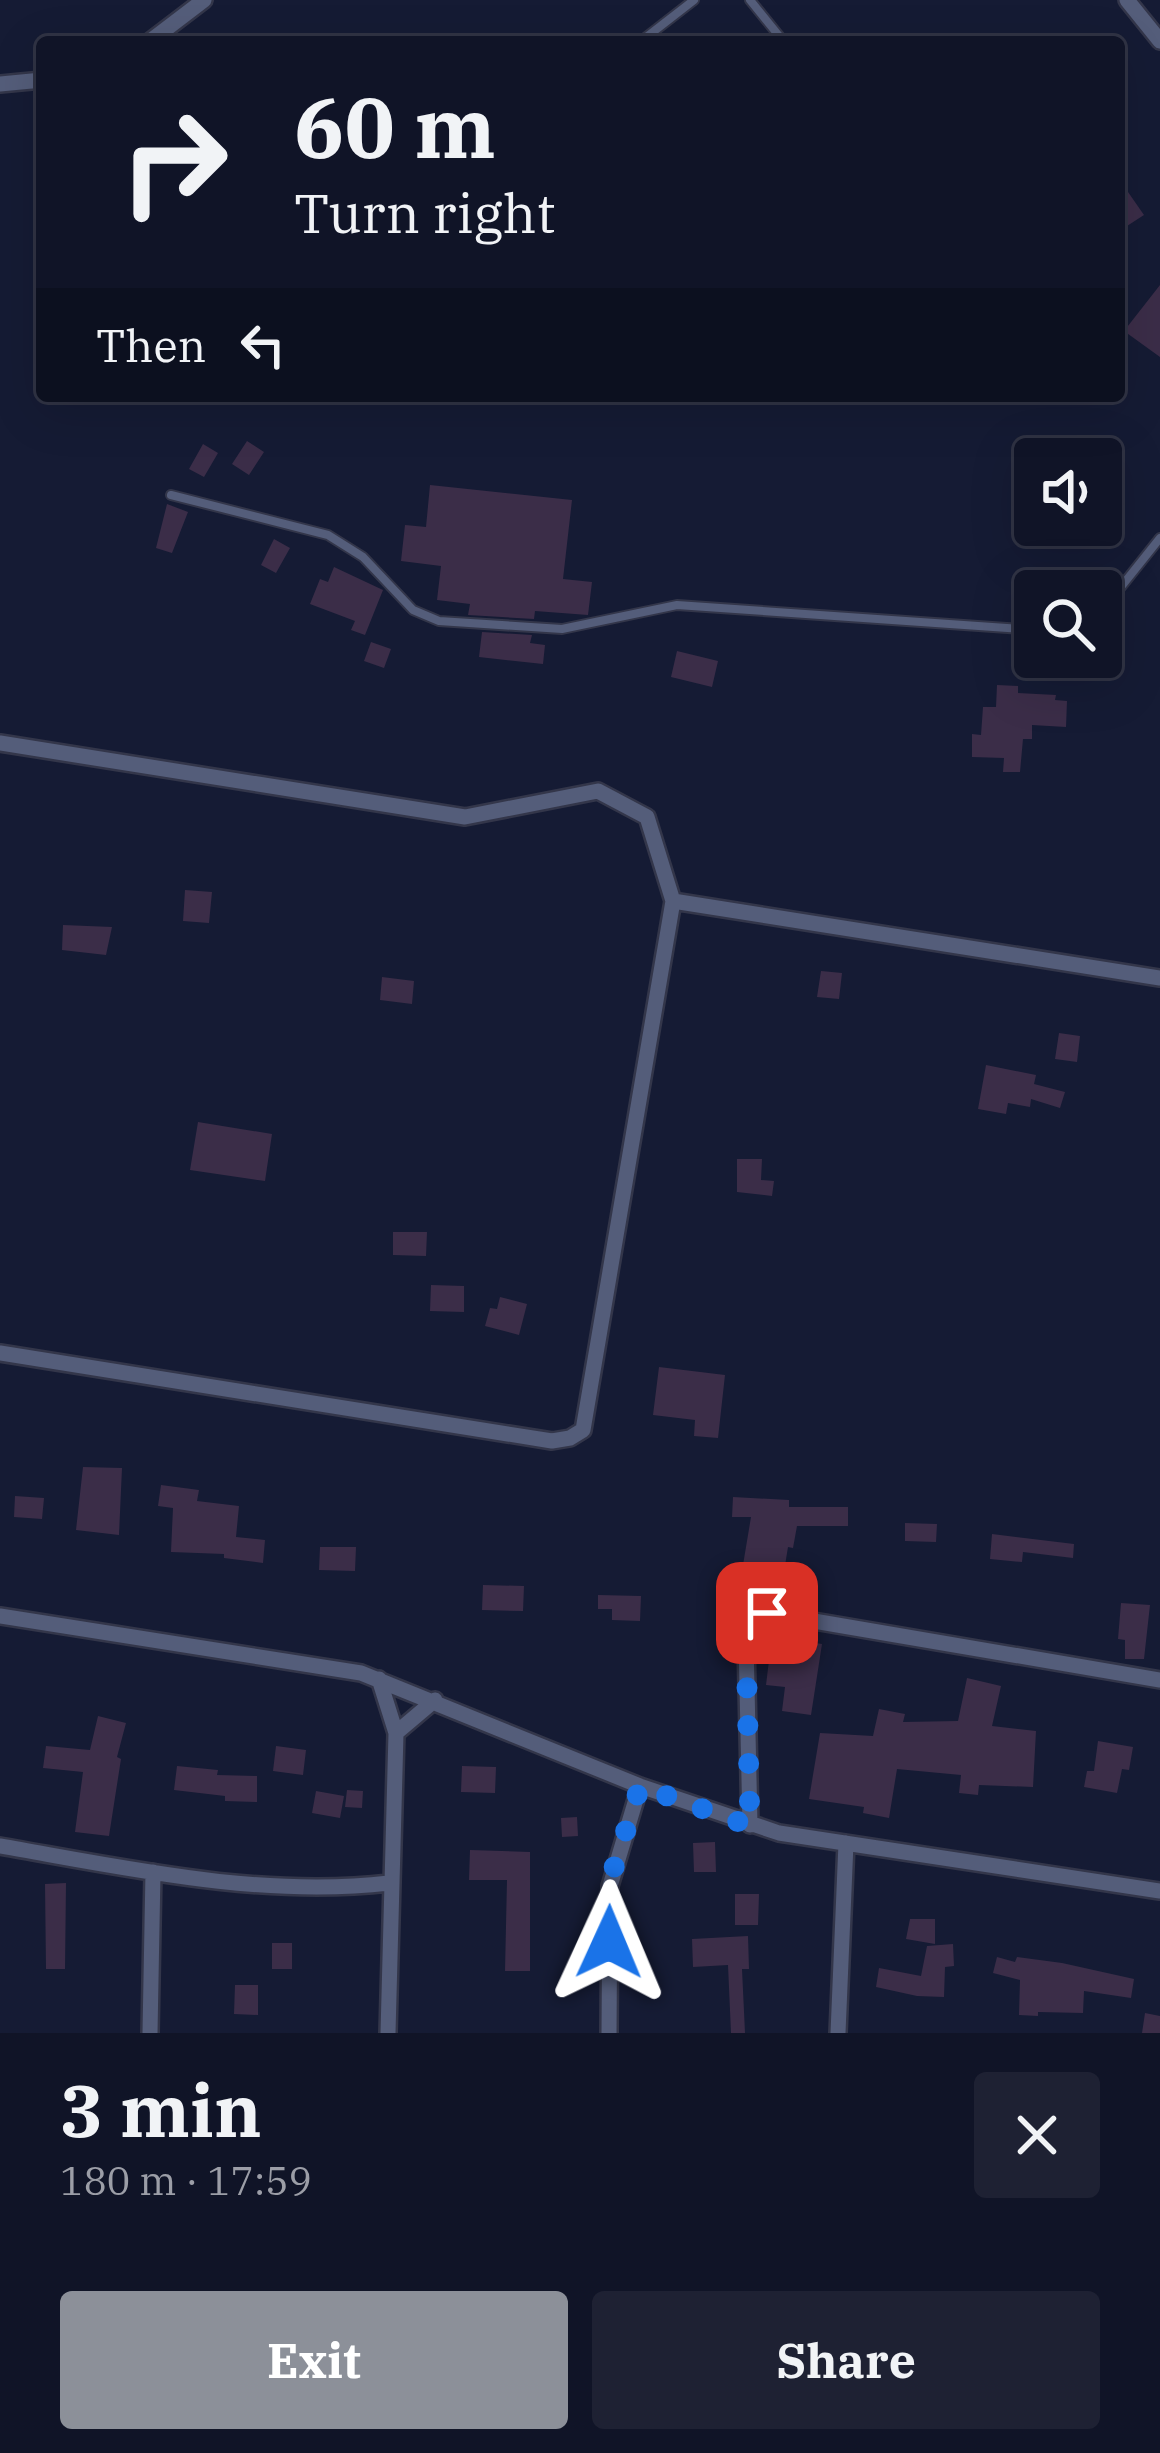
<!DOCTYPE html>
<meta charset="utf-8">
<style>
:root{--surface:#101427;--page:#1e2133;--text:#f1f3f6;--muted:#9c9ea7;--line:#303344;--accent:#8c9099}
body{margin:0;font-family:"IBM Plex Serif",serif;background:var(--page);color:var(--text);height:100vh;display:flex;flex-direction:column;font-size:45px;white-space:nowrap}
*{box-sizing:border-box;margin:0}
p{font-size:39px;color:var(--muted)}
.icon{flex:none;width:66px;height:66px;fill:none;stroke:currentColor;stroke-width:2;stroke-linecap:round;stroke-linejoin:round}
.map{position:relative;height:2033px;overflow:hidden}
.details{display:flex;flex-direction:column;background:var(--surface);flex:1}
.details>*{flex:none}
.banner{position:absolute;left:36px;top:36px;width:1089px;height:366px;border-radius:12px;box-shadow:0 12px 48px #0002,0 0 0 3px var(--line);background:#101427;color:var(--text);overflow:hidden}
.controls{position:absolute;left:1014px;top:438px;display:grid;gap:24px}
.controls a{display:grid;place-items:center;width:108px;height:108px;border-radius:12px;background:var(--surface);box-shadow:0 12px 48px #0002,0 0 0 3px var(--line);font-size:60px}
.pin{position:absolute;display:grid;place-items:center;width:102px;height:102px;color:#fff;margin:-51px;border-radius:24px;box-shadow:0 6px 18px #0006}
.me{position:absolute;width:132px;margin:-66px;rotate:1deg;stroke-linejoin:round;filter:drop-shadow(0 0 9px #0008)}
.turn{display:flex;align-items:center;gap:42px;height:252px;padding:0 60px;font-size:54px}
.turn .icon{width:156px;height:156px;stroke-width:2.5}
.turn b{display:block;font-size:84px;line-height:102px}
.then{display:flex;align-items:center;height:114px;padding:0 60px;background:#0003;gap:24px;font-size:45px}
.round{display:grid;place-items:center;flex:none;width:126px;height:126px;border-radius:12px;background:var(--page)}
.summary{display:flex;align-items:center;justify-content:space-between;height:204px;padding:0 60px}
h1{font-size:72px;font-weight:700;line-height:90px}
.primary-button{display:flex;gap:24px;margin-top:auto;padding:24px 60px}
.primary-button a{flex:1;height:138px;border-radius:12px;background:var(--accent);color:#fff;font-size:48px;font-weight:700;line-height:138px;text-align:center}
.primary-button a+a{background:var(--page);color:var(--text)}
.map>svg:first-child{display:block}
</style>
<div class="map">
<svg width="1160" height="2033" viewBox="0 0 1160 2033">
<rect width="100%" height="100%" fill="#151b34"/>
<path fill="#3b2d48" d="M 1119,179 L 1144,215 L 1127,226 L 1119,214 Z
M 1160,285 L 1160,357 L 1124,331 Z
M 247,441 L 264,452 L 249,475 L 232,464 Z
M 203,444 L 218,453 L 204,477 L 189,469 Z
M 430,485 L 572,500 L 563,579 L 592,582 L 588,615 L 535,611 L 534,619 L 468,615 L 470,604 L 437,600 L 441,566 L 401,561 L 405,525 L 426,527 Z
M 167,504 L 188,512 L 172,553 L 156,548 Z
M 274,539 L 290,548 L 276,573 L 261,565 Z
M 334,567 L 383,590 L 365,635 L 351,630 L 355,621 L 310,604 L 320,579 L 328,582 Z
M 482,632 L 532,635 L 530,643 L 545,645 L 543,664 L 479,657 Z
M 371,642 L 391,649 L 384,668 L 364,661 Z
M 677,651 L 718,661 L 712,687 L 671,677 Z
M 997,685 L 1018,686 L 1018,693 L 1056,695 L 1055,700 L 1067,701 L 1066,727 L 1032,725 L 1032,739 L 1023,739 L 1020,772 L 1003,772 L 1004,758 L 972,757 L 972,734 L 981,735 L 983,707 L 996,707 Z
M 185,890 L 212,892 L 209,923 L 183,921 Z
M 63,925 L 112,927 L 106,955 L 62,950 Z
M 821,971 L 842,973 L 839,999 L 817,997 Z
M 382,977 L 414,981 L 412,1004 L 380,1000 Z
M 1059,1033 L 1080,1036 L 1077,1062 L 1055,1059 Z
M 986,1065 L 1036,1075 L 1034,1084 L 1065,1092 L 1060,1108 L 1031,1099 L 1030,1107 L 1008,1103 L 1006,1114 L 978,1109 Z
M 198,1122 L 272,1134 L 265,1181 L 190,1170 Z
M 737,1159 L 762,1159 L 761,1180 L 774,1181 L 772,1196 L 737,1192 Z
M 393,1232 L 427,1232 L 426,1256 L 393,1255 Z
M 431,1285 L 464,1286 L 464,1312 L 430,1311 Z
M 500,1297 L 527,1304 L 519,1335 L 485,1326 L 490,1308 L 497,1309 Z
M 659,1367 L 725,1375 L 718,1438 L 694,1436 L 695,1420 L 653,1415 Z
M 83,1467 L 122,1468 L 119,1535 L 76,1530 Z
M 161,1485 L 199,1490 L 197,1501 L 239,1506 L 236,1537 L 265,1540 L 263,1563 L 224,1558 L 224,1554 L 171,1552 L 173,1508 L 158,1506 Z
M 15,1496 L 44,1498 L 42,1519 L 14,1517 Z
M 733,1497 L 789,1500 L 789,1507 L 848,1507 L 848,1526 L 797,1526 L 793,1548 L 788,1547 L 782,1584 L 741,1577 L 751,1517 L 732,1517 Z
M 905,1523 L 937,1524 L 936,1542 L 905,1541 Z
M 992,1534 L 1074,1544 L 1073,1558 L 1023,1552 L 1022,1562 L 990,1559 Z
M 320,1547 L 356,1547 L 355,1571 L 319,1570 Z
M 483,1585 L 524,1586 L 523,1611 L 482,1610 Z
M 598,1595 L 641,1596 L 640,1621 L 612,1620 L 612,1609 L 598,1609 Z
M 1121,1603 L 1150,1605 L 1144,1659 L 1125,1659 L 1125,1640 L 1118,1639 Z
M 772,1636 L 822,1644 L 811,1715 L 782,1711 L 785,1687 L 766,1685 Z
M 967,1678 L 1001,1686 L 992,1726 L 1036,1731 L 1033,1787 L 979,1785 L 978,1795 L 959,1793 L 961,1775 L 897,1769 L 889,1818 L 863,1813 L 864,1807 L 809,1799 L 820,1733 L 873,1736 L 879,1709 L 905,1714 L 903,1722 L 958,1721 Z
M 98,1716 L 126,1723 L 117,1757 L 121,1759 L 109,1836 L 75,1832 L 83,1772 L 43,1768 L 46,1746 L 90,1750 Z
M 1098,1741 L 1133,1747 L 1129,1770 L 1122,1769 L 1117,1793 L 1084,1787 L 1087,1771 L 1094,1771 Z
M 276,1746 L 306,1750 L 303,1775 L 273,1771 Z
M 177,1766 L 218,1770 L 217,1775 L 257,1776 L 257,1802 L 225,1801 L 225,1796 L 174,1790 Z
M 462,1766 L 496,1767 L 495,1793 L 461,1792 Z
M 347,1790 L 363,1791 L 362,1808 L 345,1807 Z
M 316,1791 L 344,1796 L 340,1818 L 312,1813 Z
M 577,1817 L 578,1836 L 562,1837 L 561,1818 Z
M 715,1842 L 716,1872 L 694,1872 L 693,1843 Z
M 470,1850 L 530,1852 L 530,1971 L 505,1971 L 507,1880 L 469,1880 Z
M 66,1883 L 65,1969 L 46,1969 L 45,1884 Z
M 735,1894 L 759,1894 L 758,1925 L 735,1925 Z
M 910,1919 L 935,1919 L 935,1944 L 906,1939 Z
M 748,1936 L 749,1969 L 742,1969 L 745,2033 L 731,2033 L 728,1965 L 693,1967 L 692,1939 Z
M 272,1943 L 292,1943 L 292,1969 L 272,1969 Z
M 953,1944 L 954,1966 L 945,1967 L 944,1997 L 917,1996 L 876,1987 L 879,1968 L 921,1976 L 927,1946 Z
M 997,1957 L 1015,1962 L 1017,1957 L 1062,1963 L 1134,1979 L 1131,1998 L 1084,1991 L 1083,2013 L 1038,2012 L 1038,2016 L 1019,2015 L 1020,1980 L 993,1973 Z
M 235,1985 L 258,1985 L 258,2015 L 234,2014 Z
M 1145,2013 L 1160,2016 L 1160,2033 L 1142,2033 Z"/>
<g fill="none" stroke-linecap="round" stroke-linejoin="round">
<g stroke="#33364a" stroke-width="12">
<path id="service" d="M 750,0 L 784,42
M 640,42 L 694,0
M 171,495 L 328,535 L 363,557 L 413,610 L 439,621 L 562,629 L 677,605 L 1035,630
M 1101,612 L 1160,538"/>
</g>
<g stroke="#33364a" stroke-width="20">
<path id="minor" d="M 1127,0 L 1160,41
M 149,42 L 204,0
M 0,84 L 42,80
M 0,743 L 465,817 L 598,791 L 647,817 L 673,901 L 1160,978
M 0,1353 L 552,1441 L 570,1438 L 583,1430 L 673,901
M 0,1616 L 361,1673 L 640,1786 L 779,1833 L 1160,1891
M 379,1679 L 396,1733
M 750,1825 L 746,1641 L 755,1619 L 767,1613 L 1160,1680
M 0,1846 C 126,1868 261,1898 389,1883
M 150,2033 L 153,1872
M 388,2033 L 396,1733 L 435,1700
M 609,2033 L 610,1886 L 640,1786
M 838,2033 L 846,1843"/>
</g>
<use href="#service" stroke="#545d7a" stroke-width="8"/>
<use href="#minor" stroke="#545d7a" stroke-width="15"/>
</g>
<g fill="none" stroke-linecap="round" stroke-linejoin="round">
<path stroke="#1a73e8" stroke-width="21" stroke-dasharray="0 37.8" d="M 609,1942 L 611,1877 L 640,1786 L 750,1826 L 746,1641 L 755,1618 L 767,1613"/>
</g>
</svg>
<div class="controls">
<a><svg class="icon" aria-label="sound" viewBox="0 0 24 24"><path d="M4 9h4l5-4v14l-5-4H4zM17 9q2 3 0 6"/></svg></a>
<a><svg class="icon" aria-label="search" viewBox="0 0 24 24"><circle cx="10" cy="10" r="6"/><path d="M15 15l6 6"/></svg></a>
</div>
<div class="pin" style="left:767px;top:1613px;background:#d93025"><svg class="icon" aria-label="arrive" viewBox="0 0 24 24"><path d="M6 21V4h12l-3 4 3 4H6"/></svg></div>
<svg class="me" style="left:609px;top:1942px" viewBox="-20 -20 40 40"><path d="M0-17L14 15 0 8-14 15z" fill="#1a73e8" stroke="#fff" stroke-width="4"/></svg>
<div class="banner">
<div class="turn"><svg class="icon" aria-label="right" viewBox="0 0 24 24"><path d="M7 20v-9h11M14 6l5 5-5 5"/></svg><div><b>60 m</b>Turn right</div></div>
<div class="then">Then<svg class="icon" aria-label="left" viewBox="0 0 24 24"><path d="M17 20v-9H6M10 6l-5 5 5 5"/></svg></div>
</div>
</div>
<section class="details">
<div class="summary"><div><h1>3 min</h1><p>180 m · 17:59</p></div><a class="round"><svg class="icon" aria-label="close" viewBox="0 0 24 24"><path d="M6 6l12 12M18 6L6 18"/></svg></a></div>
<div class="primary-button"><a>Exit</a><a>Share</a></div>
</section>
